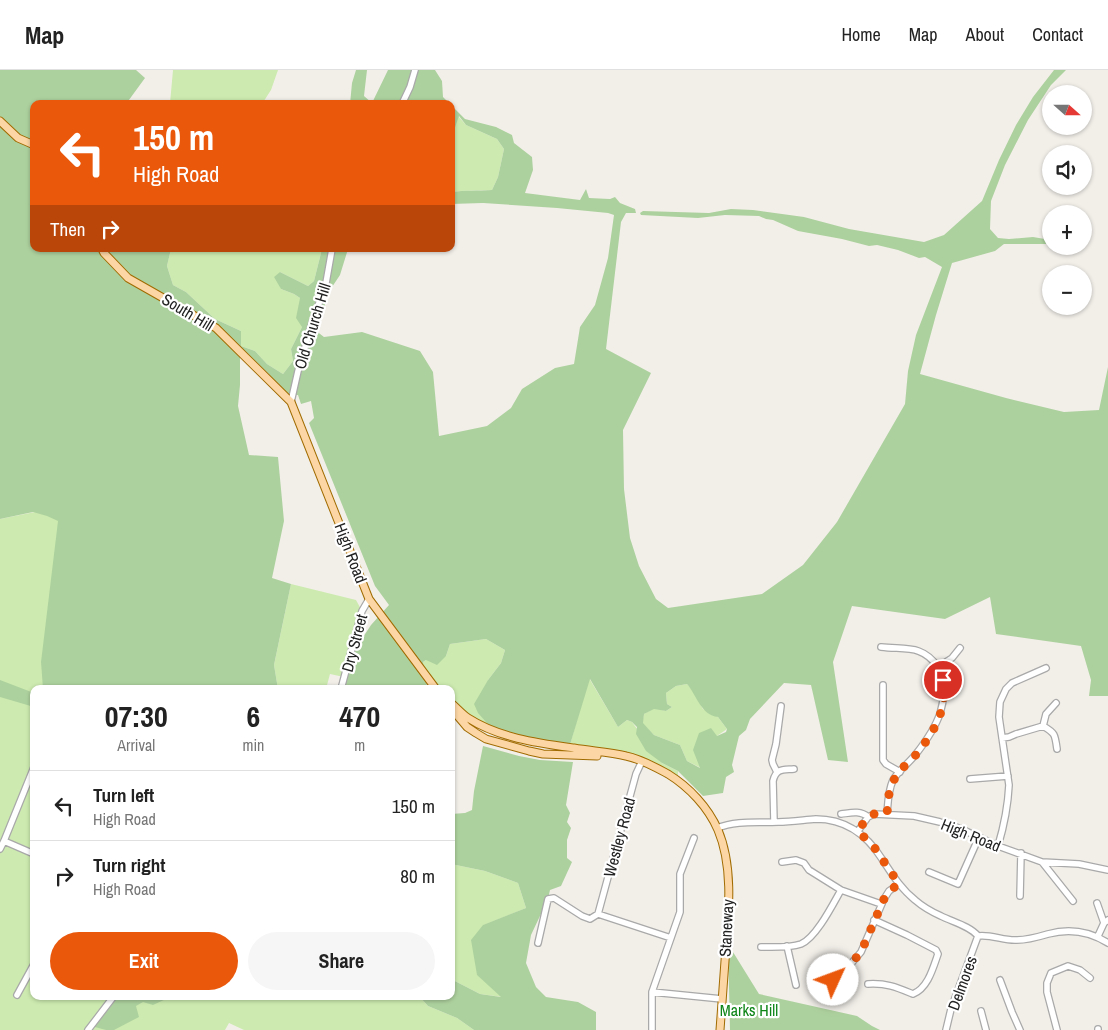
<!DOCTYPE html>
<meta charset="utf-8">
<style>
:root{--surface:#fff;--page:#f6f6f6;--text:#222;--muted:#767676;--line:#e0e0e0;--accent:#ea580c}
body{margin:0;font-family:"Archivo Narrow",sans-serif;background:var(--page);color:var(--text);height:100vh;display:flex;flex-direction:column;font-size:19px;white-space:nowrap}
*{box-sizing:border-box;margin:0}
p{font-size:16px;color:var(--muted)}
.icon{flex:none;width:28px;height:28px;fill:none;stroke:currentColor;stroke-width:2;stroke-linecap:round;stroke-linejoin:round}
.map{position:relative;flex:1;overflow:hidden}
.sheet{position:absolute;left:30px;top:615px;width:425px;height:315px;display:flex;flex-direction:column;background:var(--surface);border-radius:10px;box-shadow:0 1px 4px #0004}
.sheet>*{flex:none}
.banner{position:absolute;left:30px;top:30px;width:425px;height:152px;border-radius:10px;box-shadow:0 1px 4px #0004;background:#ea580c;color:#fff;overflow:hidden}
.needle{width:32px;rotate:111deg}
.fabs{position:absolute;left:1042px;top:15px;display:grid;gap:10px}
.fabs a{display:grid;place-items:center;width:50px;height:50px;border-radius:50%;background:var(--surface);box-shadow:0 1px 4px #0004;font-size:25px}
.pin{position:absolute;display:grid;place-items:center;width:42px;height:42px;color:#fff;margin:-21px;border:2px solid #fff;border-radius:50%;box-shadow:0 1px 5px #0007}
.me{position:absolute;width:55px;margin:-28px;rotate:47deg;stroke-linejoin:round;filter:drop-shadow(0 0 4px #0008)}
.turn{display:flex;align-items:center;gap:18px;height:105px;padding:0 20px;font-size:22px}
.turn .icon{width:65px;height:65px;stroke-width:2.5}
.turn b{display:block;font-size:35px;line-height:42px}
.then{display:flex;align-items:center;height:48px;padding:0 20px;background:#0003;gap:10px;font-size:19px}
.eta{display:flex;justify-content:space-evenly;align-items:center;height:85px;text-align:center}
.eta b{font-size:30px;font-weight:700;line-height:35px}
.cta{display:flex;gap:10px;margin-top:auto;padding:10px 20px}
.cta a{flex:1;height:58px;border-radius:30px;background:var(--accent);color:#fff;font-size:20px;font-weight:700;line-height:58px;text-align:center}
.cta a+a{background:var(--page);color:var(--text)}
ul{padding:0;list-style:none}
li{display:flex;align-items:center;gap:15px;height:70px;padding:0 20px;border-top:1px solid var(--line)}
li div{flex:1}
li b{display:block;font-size:19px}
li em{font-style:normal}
header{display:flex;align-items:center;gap:30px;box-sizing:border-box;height:70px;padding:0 25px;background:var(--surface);border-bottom:1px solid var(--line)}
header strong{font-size:24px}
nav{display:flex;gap:28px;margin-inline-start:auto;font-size:18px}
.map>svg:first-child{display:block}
</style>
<header>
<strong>Map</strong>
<nav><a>Home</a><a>Map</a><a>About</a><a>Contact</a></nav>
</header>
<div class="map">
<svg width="1108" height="960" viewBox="0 0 1108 960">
<rect width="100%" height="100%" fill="#f2efe9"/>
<path fill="#cdebb0" d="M 173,0 L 278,0 L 271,20 L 262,34 L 173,34 L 170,33 Z
M 458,46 L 466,55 L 497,69 L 504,79 L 498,107 L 492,120 L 460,121 L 451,122 L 451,69 Z
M 171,179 L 322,179 L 314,211 L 308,216 L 280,202 L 281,219 L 294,224 L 300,228 L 300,235 L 302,257 L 291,279 L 293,291 L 283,304 L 267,294 L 255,281 L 241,276 L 241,261 L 215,249 L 186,222 L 173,215 L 167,196 Z
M 70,435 L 51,619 L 34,619 L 34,926 L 419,926 L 428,936 L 457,948 L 474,960 L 244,960 L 229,953 L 225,960 L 0,960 L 0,449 Z
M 291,514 L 356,530 L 362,541 L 344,607 L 330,604 L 326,619 L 278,619 L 274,595 Z
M 486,569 L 505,580 L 501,593 L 488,610 L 493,660 L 451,633 L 451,619 L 436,619 L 424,604 L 423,592 L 426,590 L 446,586 L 450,574 Z
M 589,608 L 618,657 L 627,650 L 632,652 L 662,693 L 678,701 L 678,710 L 642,691 L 569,678 Z
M 687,614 L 693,621 L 703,639 L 718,647 L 727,659 L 717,666 L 701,698 L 687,691 L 680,675 L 654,665 L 642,653 L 644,644 L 654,638 L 666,641 L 672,637 L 667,634 L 666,623 L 676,616 Z
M 451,794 L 485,801 L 518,813 L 526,838 L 484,855 L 502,927 L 480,924 L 451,909 Z"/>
<path fill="#add19e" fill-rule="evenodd" d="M 0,0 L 136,0 L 145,8 L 126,34 L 34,34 L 34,179 L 171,179 L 167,196 L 173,215 L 186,222 L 215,249 L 241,261 L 241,276 L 255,281 L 267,294 L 283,304 L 293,291 L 291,279 L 302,257 L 296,248 L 300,228 L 294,224 L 281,219 L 274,207 L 280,202 L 308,216 L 314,211 L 322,179 L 348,179 L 340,205 L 328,223 L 321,250 L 315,260 L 324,267 L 362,262 L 420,281 L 433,302 L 439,366 L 487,356 L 511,338 L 522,319 L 555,298 L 574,294 L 580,257 L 595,235 L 608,188 L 614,145 L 608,143 L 557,138 L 483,133 L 451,134 L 451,122 C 465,120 478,121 492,120 L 498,107 L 504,79 L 497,69 L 466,55 L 459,46 L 451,69 L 451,35 L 465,49 L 496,57 L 512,65 L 514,73 L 532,87 L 533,100 L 525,123 L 580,130 L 586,119 L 589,128 L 610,129 L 615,127 L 620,133 L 635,139 L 636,143 L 626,143 L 621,152 L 606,279 L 651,303 L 623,360 L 624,419 L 630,468 L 639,496 L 656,529 L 668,538 L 762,524 L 803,495 L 837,452 L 905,334 L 908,301 L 916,265 L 942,197 L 925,187 L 919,188 L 898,180 L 877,175 L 869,176 L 842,169 L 798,161 L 773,150 L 766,149 L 759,146 L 725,145 L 698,148 L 641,145 L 640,143 L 643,141 L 709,143 L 731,139 L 753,140 L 804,147 L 849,159 L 924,172 L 944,165 L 982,131 L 999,90 L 1016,55 L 1033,27 L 1054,0 L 1066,0 L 1051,15 L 1028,50 L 1005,95 L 991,131 L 990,159 L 998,168 L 1009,169 L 1033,167 L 1051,170 L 1051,174 L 1004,174 L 995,181 L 952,193 L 936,245 L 920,304 L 1006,328 L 1064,342 L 1099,340 L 1108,297 L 1108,626 L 1089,626 L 1091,610 L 1081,576 L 996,564 L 990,527 L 945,549 L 852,536 L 833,592 L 848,692 L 828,690 L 811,615 L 784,613 L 750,649 L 746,660 L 739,666 L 732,695 L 734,702 L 726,707 L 723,723 L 703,726 L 678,701 L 662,693 L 646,681 L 636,664 L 637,657 L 632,652 L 627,650 L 618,657 L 590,609 L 569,678 L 493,660 L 478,643 L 474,634 L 488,610 L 501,593 L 505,580 L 486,569 L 450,574 L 446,586 L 437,595 L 426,590 L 423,592 L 427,616 L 426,619 L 342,619 L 352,584 L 371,555 L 389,535 L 375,516 L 309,353 L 314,348 L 311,331 L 301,334 L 298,325 L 288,325 L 240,283 L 240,315 L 238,336 L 249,385 L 278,387 L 284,451 L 272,508 L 291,514 L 274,595 L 278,619 L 43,619 L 41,592 L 58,451 L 47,446 L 33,442 L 0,449 ZM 687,614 C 697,626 701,645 718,647 L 727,659 L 726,662 L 717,666 L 711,658 L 699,663 L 693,680 L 700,698 L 687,691 L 680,675 L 654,665 L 643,653 L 644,644 L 654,639 L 666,641 L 672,637 L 667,634 L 666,623 L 676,616 Z
M 356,0 L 367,0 L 364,26 L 372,33 L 388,0 L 435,0 L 442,11 L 443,27 L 450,34 L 350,34 L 352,13 Z
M 0,610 L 34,623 L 34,637 L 0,627 Z
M 483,676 L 519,686 L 540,690 L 573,692 L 566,735 L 570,743 L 567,752 L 571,758 L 567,770 L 567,788 L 572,792 L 561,816 L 550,820 L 548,829 L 531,865 L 526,893 L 536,917 L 546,927 L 578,932 L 596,942 L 596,960 L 474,960 L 457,948 L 428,936 L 419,926 L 451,926 L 451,909 L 480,924 L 501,927 L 477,905 L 471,870 L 483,855 L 526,838 L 518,813 L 485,801 L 451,794 L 451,744 L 465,743 L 472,740 L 474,721 Z
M 728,874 L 759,924 L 857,946 L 872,956 L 880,960 L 730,960 Z
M 114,926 L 166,926 L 166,929 L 153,935 L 143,932 L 136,936 L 139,947 L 114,960 L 106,960 L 91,956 Z"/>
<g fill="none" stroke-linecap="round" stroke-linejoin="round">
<g stroke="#a9a9a9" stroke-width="8">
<path id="minor" d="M 402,34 L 410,17 L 415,0
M 291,332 L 298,301 L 312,253 L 326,213 L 332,179
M 881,577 C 905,580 922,574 938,597
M 883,615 L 883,690 L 886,694 L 900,702
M 341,619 L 362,541 L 369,529
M 1043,656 C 1055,663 1055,664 1057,679
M 1002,668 L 1009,667 L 1016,664 L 1043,656 L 1046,644 L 1056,633
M 777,702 L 773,694 L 772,690 L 776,674 L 781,636
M 970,709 L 1008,706
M 841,744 C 850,743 860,740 868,747
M 887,744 C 888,732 888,721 893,710 C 899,700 909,693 916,684 C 937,657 952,631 938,597 L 952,588 L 960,578
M 774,752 L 773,711 C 776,698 783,700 794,699
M 717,758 C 737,750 757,753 778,752 C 791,752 803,750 816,749 C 846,749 867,765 882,789 C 892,804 901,819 915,830 C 923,837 932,842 941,846 C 953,852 970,856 978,866 C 991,864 1004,871 1017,870 C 1028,870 1038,867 1048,864 C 1070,858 1089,861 1108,873
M 858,761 L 868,747 L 874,744 L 914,746 L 940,752 L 959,758 L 998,776 L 1042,792 L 1073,831
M 4,771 L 34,784
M 998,776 C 1004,756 1008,735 1009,715 L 999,647 L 1000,632 L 1006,619 L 1012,613 L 1046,598
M 0,779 L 4,771 L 34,697
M 782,792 L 796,790 L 804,793 L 809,800 L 841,820 L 881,834
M 1042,792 L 1079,794 L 1108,800
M 929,802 L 958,814 L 979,767
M 1020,826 L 1021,783
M 1097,833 L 1104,853
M 598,844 L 636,704 L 642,691
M 1098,866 L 1104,853 L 1108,850
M 538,873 L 548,829 L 554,828 L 582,846 L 590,849 L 598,844 L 671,868
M 787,876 L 796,915
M 761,877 C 774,877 789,878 801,874 C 816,868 833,834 841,820
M 833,910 L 844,902 L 861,882 L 884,829 L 889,821 L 899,814
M 1000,910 L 1012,942 L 1020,960
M 868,914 C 887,913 896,917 913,924 C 928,918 933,898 938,884 L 936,880 L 907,865 L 874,850
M 652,922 L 722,929
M 17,925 L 34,894
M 981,941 L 986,960
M 1098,959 L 1098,960
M 88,960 L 114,926
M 652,960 L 652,922 L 680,842 L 680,804 L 694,768
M 946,960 L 951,939 L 978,866
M 1057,960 L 1047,922 L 1047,913 L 1051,903 L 1068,896 L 1080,900 L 1090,908"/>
</g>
<g stroke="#a06b00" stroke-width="9">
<path id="major" d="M 0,51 L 18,68 L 34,75
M 102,179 L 104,183 L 128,208 L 216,258 L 291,332 L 369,529 L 436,619
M 451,633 C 457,638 462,644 468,648 C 499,668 538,673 574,678 C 591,681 609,682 626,686 C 641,689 655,697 668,704 C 689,717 708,737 718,760 C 733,795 729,840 726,877 C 724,904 722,932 720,960
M 451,638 L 467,657 L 476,663 L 486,669 L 529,681 L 543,684 L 597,686"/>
</g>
<use href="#minor" stroke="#fff" stroke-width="5.5"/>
<use href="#major" stroke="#fcd6a4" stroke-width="7"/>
</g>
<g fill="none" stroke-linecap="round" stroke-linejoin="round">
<path stroke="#ea580c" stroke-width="9" stroke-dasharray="0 16.2" d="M 833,910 L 844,902 L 861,882 L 884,829 L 889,821 L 899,814 L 874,777 L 858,761 C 868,747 867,742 887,744 C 888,732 888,721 894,710 C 898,701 907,694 914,687 C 932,666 949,638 943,610"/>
</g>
<g text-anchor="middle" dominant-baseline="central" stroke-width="4.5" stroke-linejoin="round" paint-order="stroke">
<g font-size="16" fill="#222" stroke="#fff">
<text transform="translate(188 242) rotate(31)">South Hill</text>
<text transform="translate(312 256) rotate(-73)">Old Church Hill</text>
<text transform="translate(351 483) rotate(69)">High Road</text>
<text transform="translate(354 573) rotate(-75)">Dry Street</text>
<text transform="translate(971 765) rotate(22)">High Road</text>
<text transform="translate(619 767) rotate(-75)">Westley Road</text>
<text transform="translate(726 858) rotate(-87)">Staneway</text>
<text transform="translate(962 913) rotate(-70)">Delmores</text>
</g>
<g font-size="16" fill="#0c8416" stroke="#fff">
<text x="749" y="940">Marks Hill</text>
</g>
</g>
</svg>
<div class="fabs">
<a><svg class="needle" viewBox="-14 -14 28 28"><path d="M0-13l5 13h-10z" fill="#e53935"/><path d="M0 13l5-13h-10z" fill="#767676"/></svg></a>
<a><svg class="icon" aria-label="sound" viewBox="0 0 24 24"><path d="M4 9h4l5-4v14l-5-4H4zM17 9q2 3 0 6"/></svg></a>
<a>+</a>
<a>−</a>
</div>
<div class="pin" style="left:943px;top:610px;background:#d93025"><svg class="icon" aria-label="arrive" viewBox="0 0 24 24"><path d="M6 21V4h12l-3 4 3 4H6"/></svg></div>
<svg class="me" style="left:833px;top:910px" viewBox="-20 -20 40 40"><circle r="19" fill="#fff"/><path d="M0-13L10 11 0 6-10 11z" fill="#ea580c"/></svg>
<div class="banner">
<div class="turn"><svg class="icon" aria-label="left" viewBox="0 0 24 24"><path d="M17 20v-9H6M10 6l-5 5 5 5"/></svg><div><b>150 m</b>High Road</div></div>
<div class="then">Then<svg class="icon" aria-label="right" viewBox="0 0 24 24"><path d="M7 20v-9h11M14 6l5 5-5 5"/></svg></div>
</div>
<section class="sheet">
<div class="eta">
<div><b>07:30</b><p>Arrival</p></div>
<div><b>6</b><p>min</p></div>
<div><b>470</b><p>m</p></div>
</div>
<ul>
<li><svg class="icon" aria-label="left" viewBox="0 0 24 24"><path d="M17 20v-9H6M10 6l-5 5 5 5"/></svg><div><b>Turn left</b><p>High Road</p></div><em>150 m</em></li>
<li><svg class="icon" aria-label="right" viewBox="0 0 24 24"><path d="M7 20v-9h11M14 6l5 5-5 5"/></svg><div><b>Turn right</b><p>High Road</p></div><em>80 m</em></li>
</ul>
<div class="cta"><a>Exit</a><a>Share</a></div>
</section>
</div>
